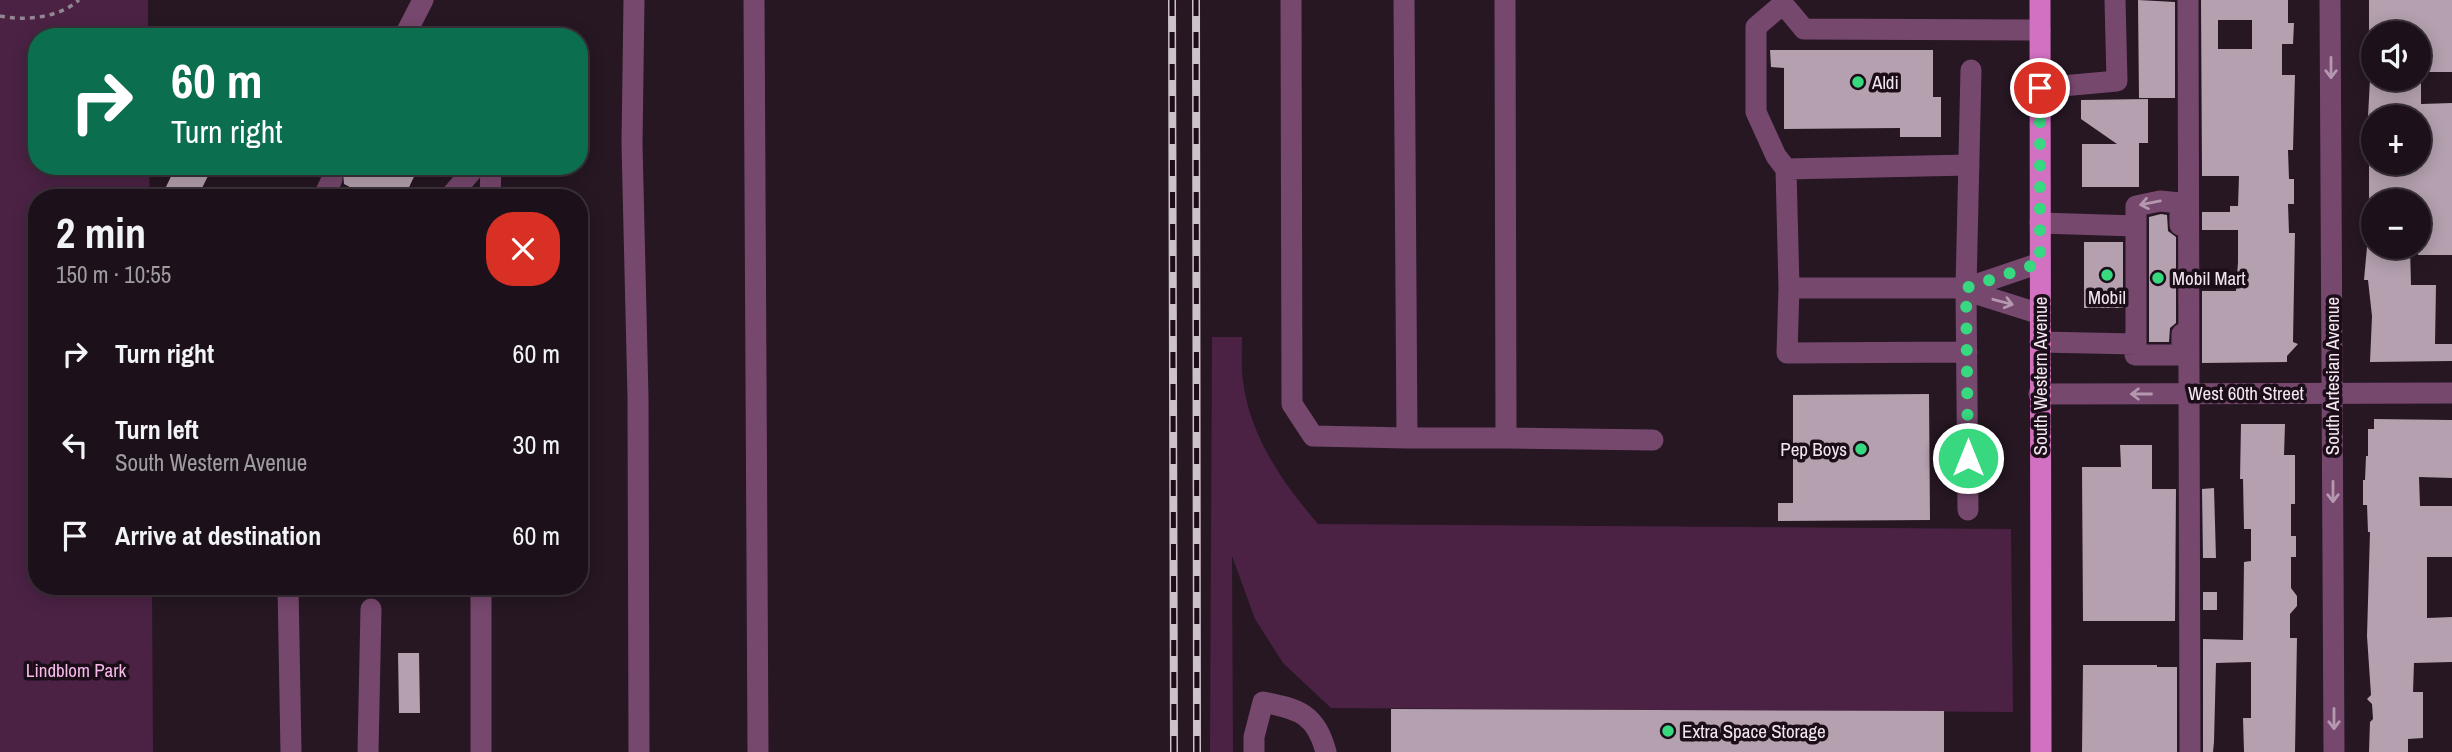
<!DOCTYPE html>
<meta charset="utf-8">
<style>
:root{--surface:#1c111a;--page:#251a23;--text:#f1f3f6;--muted:#a09da2;--line:#3a3139}
body{margin:0;font-family:"Archivo Narrow",sans-serif;background:var(--page);color:var(--text);height:100vh;display:flex;flex-direction:column;font-size:26px;white-space:nowrap}
*{box-sizing:border-box;margin:0}
p{font-size:23px;color:var(--muted)}
.icon{flex:none;width:38px;height:38px;fill:none;stroke:currentColor;stroke-width:2;stroke-linecap:round;stroke-linejoin:round}
.map{position:relative;flex:1;overflow:hidden}
.details{position:absolute;left:28px;top:189px;width:560px;height:406px;display:flex;flex-direction:column;background:var(--surface);border-radius:28px;box-shadow:0 4px 18px #0003,0 0 0 2px var(--line)}
.details>*{flex:none}
.hud{position:absolute;left:28px;top:28px;width:560px;height:147px;border-radius:28px;box-shadow:0 4px 18px #0003,0 0 0 2px var(--line);background:#0b6e4f;color:#fff;overflow:hidden}
.fabs{position:absolute;left:2361px;top:21px;display:grid;gap:14px}
.fabs a{display:grid;place-items:center;width:70px;height:70px;border-radius:50%;background:var(--surface);box-shadow:0 4px 18px #0003,0 0 0 2px var(--line);font-size:35px}
.pin{position:absolute;display:grid;place-items:center;width:60px;height:60px;color:#fff;margin:-30px;border:4px solid #fff;border-radius:50%;box-shadow:0 2px 7px #0007}
.me{position:absolute;width:77px;margin:-38px;rotate:0deg;stroke-linejoin:round;filter:drop-shadow(0 0 5px #0008)}
.turn{display:flex;align-items:center;gap:24px;height:147px;padding:0 28px;font-size:32px}
.turn .icon{width:91px;height:91px;stroke-width:2.5}
.turn b{display:block;font-size:49px;line-height:60px}
.round{display:grid;place-items:center;flex:none;width:74px;height:74px;border-radius:28px;background:var(--page)}
.summary{display:flex;align-items:center;justify-content:space-between;height:119px;padding:0 28px}
h1{font-size:42px;font-weight:700;line-height:52px}
ul{padding:0;list-style:none}
li{display:flex;align-items:center;gap:21px;height:91px;padding:0 28px}
li div{flex:1}
li b{display:block;font-size:26px}
li em{font-style:normal}
.map>svg:first-child{display:block}
</style>
<div class="map">
<svg width="2452" height="752" viewBox="0 0 2452 752">
<rect width="100%" height="100%" fill="#261723"/>
<path fill="#4b2244" d="M 0,0 L 148,0 L 148,37 L 37,37 L 37,166 L 149,166 L 150,198 L 37,198 L 37,586 L 152,586 L 153,752 L 0,752 Z
M 1212,337 L 1242,337 C 1242,352 1241,367 1243,381 C 1250,437 1283,483 1318,524 L 2011,529 L 2013,712 L 1331,708 L 1283,663 L 1255,619 L 1232,556 L 1233,752 L 1210,752 Z"/>
<path fill="#b4a0af" fill-rule="evenodd" d="M 2138,0 L 2175,2 L 2175,98 L 2139,98 Z
M 2201,0 L 2288,0 L 2288,23 L 2294,23 L 2293,44 L 2282,44 L 2282,75 L 2295,75 L 2293,150 L 2288,150 L 2289,179 L 2294,179 L 2294,204 L 2288,204 L 2289,233 L 2295,233 L 2293,342 L 2298,344 L 2287,356 L 2287,362 L 2202,363 L 2202,291 L 2236,291 L 2238,262 L 2238,230 L 2202,230 L 2202,212 L 2230,212 L 2230,206 L 2238,206 L 2239,176 L 2202,176 ZM 2218,20 L 2252,20 L 2252,49 L 2218,49 Z
M 2369,0 L 2452,0 L 2452,72 L 2418,72 L 2418,33 L 2369,33 Z
M 1770,50 L 1933,50 L 1933,97 L 1941,97 L 1941,137 L 1900,137 L 1900,128 L 1784,129 L 1784,68 L 1771,67 Z
M 2370,79 L 2421,79 L 2421,104 L 2452,103 L 2452,255 L 2418,255 L 2418,200 L 2369,201 L 2369,163 L 2418,163 L 2418,117 L 2368,117 Z
M 2148,99 L 2148,143 L 2139,143 L 2139,187 L 2082,187 L 2082,144 L 2117,144 L 2081,119 L 2081,100 Z
M 176,166 L 213,166 L 197,198 L 182,198 L 165,189 Z
M 333,166 L 419,166 L 404,198 L 371,198 L 344,184 L 343,172 Z
M 2161,214 L 2167,215 L 2168,231 L 2176,237 L 2176,323 L 2170,328 L 2169,342 L 2149,342 L 2149,217 Z
M 2084,242 L 2123,242 L 2123,308 L 2084,308 Z
M 2367,247 L 2410,247 L 2411,285 L 2436,285 L 2435,344 L 2452,344 L 2452,361 L 2370,362 L 2372,316 L 2368,280 L 2364,280 Z
M 1929,394 L 1930,520 L 1778,521 L 1778,503 L 1793,503 L 1793,395 Z
M 2374,419 L 2452,420 L 2452,478 L 2419,477 L 2420,506 L 2452,506 L 2452,557 L 2427,557 L 2427,618 L 2452,617 L 2452,662 L 2414,663 L 2413,692 L 2423,692 L 2423,738 L 2408,739 L 2408,752 L 2369,752 L 2370,722 L 2373,719 L 2372,704 L 2367,699 L 2371,695 L 2367,636 L 2370,532 L 2368,532 L 2367,505 L 2363,505 L 2363,480 L 2365,480 L 2366,456 L 2368,456 L 2368,429 L 2374,429 Z
M 2241,424 L 2285,424 L 2284,455 L 2295,455 L 2295,504 L 2291,504 L 2291,536 L 2296,536 L 2296,557 L 2291,557 L 2291,588 L 2297,596 L 2297,606 L 2290,614 L 2290,638 L 2297,638 L 2295,752 L 2244,752 L 2243,718 L 2251,718 L 2251,662 L 2216,663 L 2214,742 L 2213,752 L 2203,752 L 2203,639 L 2243,640 L 2244,562 L 2251,561 L 2251,529 L 2244,529 L 2243,479 L 2240,479 Z
M 2120,445 L 2152,445 L 2152,489 L 2176,489 L 2175,621 L 2083,621 L 2082,467 L 2121,467 Z
M 2214,488 L 2216,558 L 2203,558 L 2202,489 Z
M 2203,592 L 2217,592 L 2217,610 L 2203,610 Z
M 398,653 L 419,653 L 420,713 L 399,713 Z
M 2083,665 L 2157,665 L 2157,667 L 2177,667 L 2177,752 L 2082,752 Z
M 1391,709 L 1944,711 L 1944,752 L 1391,752 Z"/>
<g fill="none" stroke-linecap="round" stroke-linejoin="round">
<path stroke="#928690" stroke-width="3.5" stroke-dasharray="5 5" stroke-linecap="butt" d="M 0,16 C 25,21 59,18 79,0"/>
<path stroke="#77486e" stroke-width="21" d="M 634,0 L 632,144 L 638,397 L 639,752
M 754,0 L 758,752
M 1291,0 L 1292,404 L 1313,436 L 1407,438
M 1404,0 L 1407,438 L 1506,438
M 1505,0 L 1506,438 L 1653,440
M 1783,0 L 1783,4 L 1804,29 L 2040,30
M 2188,0 L 2190,752
M 2330,0 L 2334,752
M 1783,4 L 1756,27 L 1756,112 L 1776,156 L 1786,169 L 1789,288
M 404,37 L 423,0
M 2040,88 L 2117,81 L 2115,0
M 1786,169 L 1969,165
M 323,198 L 332,179
M 449,198 L 476,166
M 490,198 L 491,166
M 2136,226 L 2136,206 L 2160,201 L 2180,203 L 2180,225
M 1966,288 L 1980,295 L 2040,314
M 2040,342 L 2136,344 L 2136,226 L 2040,223
M 2136,344 L 2135,355 L 2182,355 L 2182,334
M 1967,352 L 1787,353 L 1789,288 L 1966,288 L 2040,263
M 2039,394 L 2452,393
M 1968,510 L 1966,288 L 1971,70
M 288,586 L 291,752
M 481,586 L 481,752
M 368,752 L 371,609
M 1254,752 L 1254,737 L 1263,702 C 1299,709 1316,714 1326,752"/>
<path stroke="#d270c1" stroke-width="21" d="M 2040,0 L 2041,752"/>
<g stroke="#cdc1ca" stroke-width="8">
<path id="rail" d="M 1172,0 L 1174,752
M 1196,0 L 1197,752"/>
</g>
<use href="#rail" stroke="#1c0e19" stroke-width="5" stroke-dasharray="16" stroke-linecap="butt"/>
</g>
<defs><path id="oneway-shaft" d="M-6 0H5M1.5-3L5.5 0L1.5 3" fill="none" stroke-width="1.6" stroke-linecap="round" stroke-linejoin="round" transform="scale(1.75)"/></defs>
<g stroke="#b498af">
<use href="#oneway-shaft" transform="translate(2331 68) rotate(90)"/>
<use href="#oneway-shaft" transform="translate(2150 203) rotate(169)"/>
<use href="#oneway-shaft" transform="translate(2003 302) rotate(15)"/>
<use href="#oneway-shaft" transform="translate(2141 394) rotate(180)"/>
<use href="#oneway-shaft" transform="translate(2333 492) rotate(90)"/>
<use href="#oneway-shaft" transform="translate(2334 719) rotate(90)"/>
</g>
<g fill="none" stroke-linecap="round" stroke-linejoin="round">
<path stroke="#37d880" stroke-width="12" stroke-dasharray="0 21.6" d="M 1968,458 L 1966,288 L 2040,263 L 2040,88"/>
</g>
<g fill="#37d880" stroke="#1c0e19" stroke-width="2.5">
<circle cx="1858" cy="82" r="7"/>
<circle cx="2107" cy="275" r="7"/>
<circle cx="2158" cy="278" r="7"/>
<circle cx="1861" cy="449" r="7"/>
<circle cx="1668" cy="731" r="7"/>
</g>
<g text-anchor="middle" dominant-baseline="central" stroke-width="7" stroke-linejoin="round" paint-order="stroke">
<g font-size="19" fill="#f2e7f0" stroke="#1c0e19" text-anchor="start">
<text x="1872" y="82">Aldi</text>
<text x="2172" y="278">Mobil Mart</text>
<text x="2107" y="297" text-anchor="middle">Mobil</text>
<text x="1847" y="449" text-anchor="end">Pep Boys</text>
<text x="1682" y="731">Extra Space Storage</text>
</g>
<g font-size="19" fill="#f2e7f0" stroke="#1c0e19">
<text transform="translate(2040 376) rotate(-90)">South Western Avenue</text>
<text transform="translate(2332 376) rotate(-90)">South Artesian Avenue</text>
<text x="2246" y="393">West 60th Street</text>
</g>
<g font-size="19" fill="#f6b9e9" stroke="#1c0e19">
<text x="76" y="670">Lindblom Park</text>
</g>
</g>
</svg>
<div class="fabs">
<a><svg class="icon" aria-label="sound" viewBox="0 0 24 24"><path d="M4 9h4l5-4v14l-5-4H4zM17 9q2 3 0 6"/></svg></a>
<a>+</a>
<a>−</a>
</div>
<div class="pin" style="left:2040px;top:88px;background:#d93025"><svg class="icon" aria-label="arrive" viewBox="0 0 24 24"><path d="M6 21V4h12l-3 4 3 4H6"/></svg></div>
<svg class="me" style="left:1968px;top:458px" viewBox="-20 -20 40 40"><circle r="17" fill="#37d880" stroke="#fff" stroke-width="3"/><path d="M0-11L8 9 0 5-8 9z" fill="#fff"/></svg>
<div class="hud">
<div class="turn"><svg class="icon" aria-label="right" viewBox="0 0 24 24"><path d="M7 20v-9h11M14 6l5 5-5 5"/></svg><div><b>60 m</b>Turn right</div></div>
</div>
<section class="details">
<div class="summary"><div><h1>2 min</h1><p>150 m · 10:55</p></div><a class="round" style="background:#d93025;color:#fff"><svg class="icon" aria-label="close" viewBox="0 0 24 24"><path d="M6 6l12 12M18 6L6 18"/></svg></a></div>
<ul>
<li><svg class="icon" aria-label="right" viewBox="0 0 24 24"><path d="M7 20v-9h11M14 6l5 5-5 5"/></svg><div><b>Turn right</b></div><em>60 m</em></li>
<li><svg class="icon" aria-label="left" viewBox="0 0 24 24"><path d="M17 20v-9H6M10 6l-5 5 5 5"/></svg><div><b>Turn left</b><p>South Western Avenue</p></div><em>30 m</em></li>
<li><svg class="icon" aria-label="arrive" viewBox="0 0 24 24"><path d="M6 21V4h12l-3 4 3 4H6"/></svg><div><b>Arrive at destination</b></div><em>60 m</em></li>
</ul>
</section>
</div>
